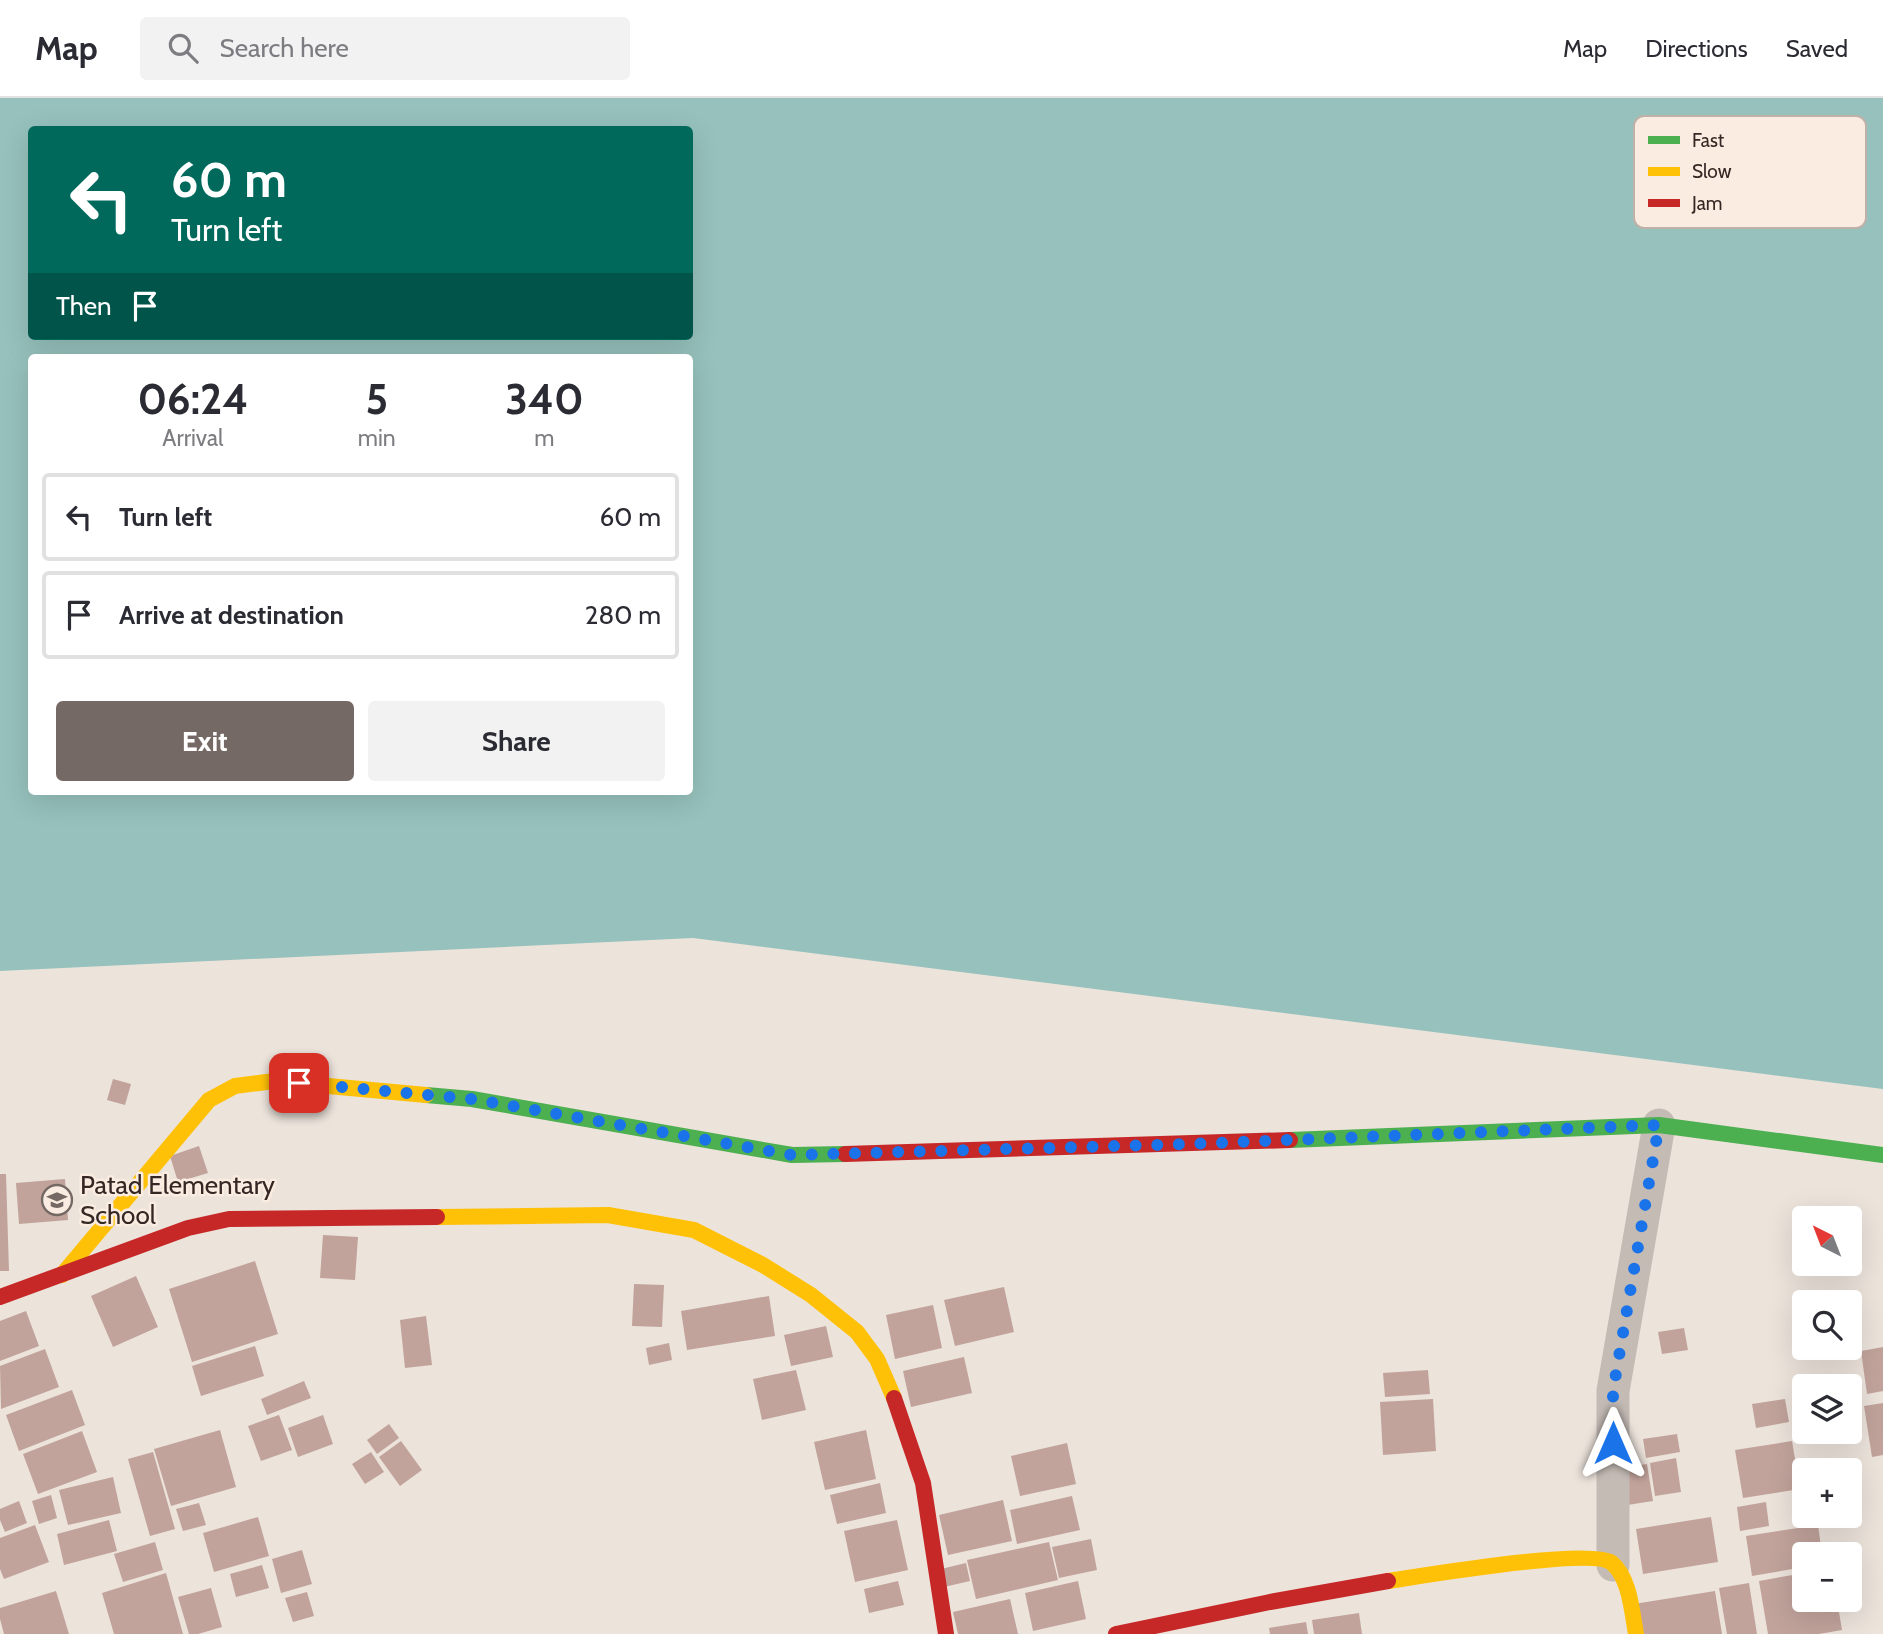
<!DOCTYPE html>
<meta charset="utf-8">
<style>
:root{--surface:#fff;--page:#f2f2f3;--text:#2b2b33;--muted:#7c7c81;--line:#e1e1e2;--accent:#746964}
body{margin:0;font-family:Cabin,sans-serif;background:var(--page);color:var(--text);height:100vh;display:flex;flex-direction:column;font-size:26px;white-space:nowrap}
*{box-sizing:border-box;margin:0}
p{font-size:23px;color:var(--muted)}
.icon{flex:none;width:38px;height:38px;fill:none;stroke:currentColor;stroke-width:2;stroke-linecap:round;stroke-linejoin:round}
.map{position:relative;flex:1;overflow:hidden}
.drawer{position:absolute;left:28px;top:256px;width:665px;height:441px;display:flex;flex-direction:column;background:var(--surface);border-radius:7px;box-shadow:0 7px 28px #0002}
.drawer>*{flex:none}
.banner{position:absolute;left:28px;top:28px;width:665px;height:214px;border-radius:7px;box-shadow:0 7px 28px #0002;background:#00695c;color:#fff;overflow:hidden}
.needle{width:46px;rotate:318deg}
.fabs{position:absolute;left:1792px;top:1108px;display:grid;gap:14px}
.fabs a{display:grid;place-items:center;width:70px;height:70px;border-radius:7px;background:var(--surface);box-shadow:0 7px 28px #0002;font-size:35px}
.pin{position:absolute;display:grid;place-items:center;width:60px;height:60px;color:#fff;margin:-30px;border-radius:14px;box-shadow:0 4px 10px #0006}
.me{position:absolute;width:77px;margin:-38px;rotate:0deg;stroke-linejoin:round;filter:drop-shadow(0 0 5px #0008)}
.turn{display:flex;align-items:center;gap:24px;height:147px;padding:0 28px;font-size:32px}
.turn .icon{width:91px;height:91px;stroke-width:2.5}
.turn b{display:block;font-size:49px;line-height:60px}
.then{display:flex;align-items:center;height:66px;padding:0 28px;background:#0003;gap:14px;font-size:26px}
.eta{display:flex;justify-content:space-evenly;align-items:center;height:119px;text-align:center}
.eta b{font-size:42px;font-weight:700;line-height:49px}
.primary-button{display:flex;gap:14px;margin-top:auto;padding:14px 28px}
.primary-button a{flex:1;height:80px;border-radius:7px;background:var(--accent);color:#fff;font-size:28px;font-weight:700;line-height:80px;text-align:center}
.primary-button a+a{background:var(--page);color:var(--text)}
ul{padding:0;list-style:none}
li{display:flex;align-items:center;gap:21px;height:88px;margin:0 14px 10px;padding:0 14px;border:4px solid var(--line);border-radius:7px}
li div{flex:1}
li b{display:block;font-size:26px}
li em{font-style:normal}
header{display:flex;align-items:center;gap:42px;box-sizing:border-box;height:98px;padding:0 35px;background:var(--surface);border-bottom:2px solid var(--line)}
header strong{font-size:33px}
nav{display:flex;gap:38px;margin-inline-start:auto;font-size:24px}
.search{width:490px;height:63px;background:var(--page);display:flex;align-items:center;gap:18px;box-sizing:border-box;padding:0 24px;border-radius:7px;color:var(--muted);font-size:26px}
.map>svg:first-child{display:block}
</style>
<header>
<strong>Map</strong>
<div class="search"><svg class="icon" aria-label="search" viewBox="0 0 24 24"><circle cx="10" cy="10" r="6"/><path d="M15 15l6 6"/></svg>Search here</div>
<nav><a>Map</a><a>Directions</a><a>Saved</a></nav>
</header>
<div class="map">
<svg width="1883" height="1536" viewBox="0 0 1883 1536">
<rect width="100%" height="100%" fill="#ece3db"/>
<path fill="#96c1bc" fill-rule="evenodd" d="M 0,0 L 1883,0 L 1883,991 L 693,840 L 0,873 ZM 32,32 L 690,32 L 690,238 L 32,238 ZM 32,259 L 690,259 L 690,693 L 32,693 Z"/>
<path fill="#c1a39b" d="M 113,981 L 131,986 L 125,1007 L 107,1002 Z
M 199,1048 L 208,1075 L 178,1084 L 170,1058 Z
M 0,1076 L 6,1076 L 9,1173 L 0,1173 Z
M 65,1081 L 68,1122 L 19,1126 L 16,1085 Z
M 323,1137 L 358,1139 L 355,1182 L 320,1180 Z
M 255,1163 L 278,1236 L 192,1264 L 169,1191 Z
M 136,1178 L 158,1229 L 113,1249 L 91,1198 Z
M 634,1186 L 664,1187 L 662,1229 L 632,1228 Z
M 1004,1189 L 1014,1234 L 955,1248 L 944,1202 Z
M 769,1198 L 775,1238 L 687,1252 L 681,1213 Z
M 933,1207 L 942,1250 L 895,1261 L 886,1217 Z
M 26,1213 L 39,1248 L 0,1263 L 0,1223 Z
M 426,1218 L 432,1267 L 405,1270 L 400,1222 Z
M 826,1228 L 833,1259 L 791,1268 L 784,1237 Z
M 1684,1230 L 1688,1252 L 1662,1256 L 1658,1234 Z
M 669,1245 L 672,1262 L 649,1267 L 646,1250 Z
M 255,1248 L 264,1278 L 201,1298 L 192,1268 Z
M 1883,1249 L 1883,1293 L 1867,1296 L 1861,1253 Z
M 45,1251 L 59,1289 L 1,1311 L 0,1268 Z
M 964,1259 L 972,1295 L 911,1309 L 903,1273 Z
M 796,1272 L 806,1312 L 762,1322 L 753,1281 Z
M 1428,1272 L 1430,1296 L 1385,1299 L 1383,1275 Z
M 304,1283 L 311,1300 L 267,1317 L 261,1301 Z
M 72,1292 L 85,1327 L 19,1353 L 6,1317 Z
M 1433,1301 L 1436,1353 L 1383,1357 L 1380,1304 Z
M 1785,1301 L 1789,1324 L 1756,1330 L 1752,1306 Z
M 1883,1305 L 1883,1357 L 1872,1359 L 1864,1308 Z
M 279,1317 L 292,1352 L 261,1363 L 248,1328 Z
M 323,1317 L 333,1346 L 298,1359 L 288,1330 Z
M 389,1326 L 399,1340 L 377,1356 L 367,1342 Z
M 220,1332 L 236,1389 L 171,1408 L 154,1351 Z
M 866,1332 L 876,1381 L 825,1392 L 814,1344 Z
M 82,1333 L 97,1374 L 38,1396 L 23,1356 Z
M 1677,1336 L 1680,1354 L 1646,1360 L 1643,1341 Z
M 401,1343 L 422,1372 L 400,1388 L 379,1359 Z
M 1792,1343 L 1800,1391 L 1743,1400 L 1735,1352 Z
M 1067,1345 L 1076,1386 L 1020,1398 L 1011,1358 Z
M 153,1354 L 175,1431 L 150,1438 L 128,1361 Z
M 371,1354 L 384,1374 L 365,1386 L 352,1366 Z
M 1676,1360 L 1681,1394 L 1655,1398 L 1650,1365 Z
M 1647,1366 L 1653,1403 L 1621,1408 L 1615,1371 Z
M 113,1379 L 121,1415 L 68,1427 L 59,1392 Z
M 880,1385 L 886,1415 L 837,1426 L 830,1397 Z
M 51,1397 L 57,1420 L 39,1426 L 32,1403 Z
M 1072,1398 L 1080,1432 L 1017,1446 L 1010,1412 Z
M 1003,1402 L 1012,1443 L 948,1457 L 939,1417 Z
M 19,1403 L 27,1425 L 5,1434 L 0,1422 L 0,1411 Z
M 1766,1404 L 1769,1428 L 1740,1433 L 1737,1409 Z
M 199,1405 L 206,1427 L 183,1433 L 176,1411 Z
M 258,1419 L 269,1458 L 214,1474 L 203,1435 Z
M 1711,1419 L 1718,1464 L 1643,1476 L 1636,1431 Z
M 109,1422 L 117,1453 L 64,1467 L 57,1436 Z
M 897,1422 L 908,1472 L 855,1484 L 844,1433 Z
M 35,1427 L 49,1464 L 4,1481 L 0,1471 L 0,1440 Z
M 1818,1427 L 1822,1456 L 1804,1456 L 1804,1469 L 1752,1478 L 1746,1438 Z
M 1091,1441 L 1097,1472 L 1059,1480 L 1052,1449 Z
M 155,1444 L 163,1472 L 123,1484 L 114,1456 Z
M 1049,1444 L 1058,1482 L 976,1501 L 967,1462 Z
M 302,1452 L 312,1486 L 281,1495 L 272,1461 Z
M 966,1465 L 970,1483 L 944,1489 L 941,1471 Z
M 262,1467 L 269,1490 L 236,1499 L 230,1476 Z
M 166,1475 L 183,1536 L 114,1536 L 102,1495 Z
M 1804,1475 L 1804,1502 L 1837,1502 L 1842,1532 L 1819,1536 L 1768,1536 L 1759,1483 Z
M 898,1483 L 904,1507 L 869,1515 L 864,1491 Z
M 1078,1483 L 1086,1521 L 1033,1533 L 1025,1495 Z
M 1749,1485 L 1757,1536 L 1727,1536 L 1719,1490 Z
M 211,1490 L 222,1529 L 198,1536 L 189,1536 L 178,1499 Z
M 56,1493 L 69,1536 L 4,1536 L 0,1521 L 0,1510 Z
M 1715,1493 L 1722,1536 L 1639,1536 L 1634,1506 Z
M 307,1494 L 314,1518 L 293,1524 L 285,1500 Z
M 1010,1501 L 1018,1536 L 958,1536 L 953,1514 Z
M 1359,1515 L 1362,1536 L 1314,1536 L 1312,1522 Z
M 1306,1524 L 1308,1536 L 1270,1536 L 1269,1530 Z"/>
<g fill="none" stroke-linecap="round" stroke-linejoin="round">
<path stroke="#c4bbb5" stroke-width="33" d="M 1613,1467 L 1613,1293 L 1659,1027"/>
<path stroke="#4caf50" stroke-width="16" d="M 426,997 L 472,1001 L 792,1057 L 845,1056
M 1290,1042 L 1659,1027 L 1883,1057"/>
<path stroke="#ffc107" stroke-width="16" d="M 437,1119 L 608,1117 L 694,1132 L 763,1167 L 811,1197 L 857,1234 L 877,1261 L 894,1300
M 62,1177 L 209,1002 L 235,988 L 274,983 L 426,997
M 1388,1483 C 1422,1478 1592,1449 1612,1465 C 1630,1480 1632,1515 1636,1536"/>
<path stroke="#c62828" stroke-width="16" d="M 845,1056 L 1290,1042
M 0,1199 L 188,1130 L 229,1121 L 437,1119
M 894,1300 L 923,1385 L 946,1536
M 1116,1536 L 1270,1504 L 1388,1483"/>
</g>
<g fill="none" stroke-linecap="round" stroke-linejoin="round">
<path stroke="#1a73e8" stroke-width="12" stroke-dasharray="0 21.6" d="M 299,985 L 472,1001 L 792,1057 L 1191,1046 L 1659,1027 L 1613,1293 L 1613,1345"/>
</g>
<defs>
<g id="school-ring" transform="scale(1.575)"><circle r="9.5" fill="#faece0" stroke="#746964" stroke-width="1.5"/><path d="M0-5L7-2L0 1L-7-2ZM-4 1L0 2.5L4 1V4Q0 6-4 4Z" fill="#746964"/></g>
</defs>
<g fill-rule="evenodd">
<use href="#school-ring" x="57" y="1102"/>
</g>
<g text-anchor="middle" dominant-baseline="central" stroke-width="5" stroke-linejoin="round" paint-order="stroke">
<g font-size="26" fill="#342724" stroke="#faece0" text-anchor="start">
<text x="80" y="1087">Patad Elementary<tspan x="80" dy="30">School</tspan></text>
</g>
</g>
<rect x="1634" y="18" width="232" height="112" rx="10" fill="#faece0" stroke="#bfb1a8" stroke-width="2"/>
<rect x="1648" y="38" width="32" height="8" fill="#4caf50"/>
<rect x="1648" y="69" width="32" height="9" fill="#ffc107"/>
<rect x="1648" y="101" width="32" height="8" fill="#c62828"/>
<g font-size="19" fill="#342724">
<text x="1692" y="49">Fast</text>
<text x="1692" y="80">Slow</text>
<text x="1692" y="112">Jam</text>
</g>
</svg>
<div class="fabs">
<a><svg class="needle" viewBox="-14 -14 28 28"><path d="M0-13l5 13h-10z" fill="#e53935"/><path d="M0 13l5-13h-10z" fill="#7c7c81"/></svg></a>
<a><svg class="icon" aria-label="search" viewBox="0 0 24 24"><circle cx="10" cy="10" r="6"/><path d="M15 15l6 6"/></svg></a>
<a><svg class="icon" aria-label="layers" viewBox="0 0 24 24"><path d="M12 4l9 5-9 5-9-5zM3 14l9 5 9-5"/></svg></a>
<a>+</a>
<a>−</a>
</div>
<div class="pin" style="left:299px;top:985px;background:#d93025"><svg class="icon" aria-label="arrive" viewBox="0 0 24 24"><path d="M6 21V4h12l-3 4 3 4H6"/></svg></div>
<svg class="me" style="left:1613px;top:1345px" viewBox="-20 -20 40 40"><path d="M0-17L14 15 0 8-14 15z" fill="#1a73e8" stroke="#fff" stroke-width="4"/></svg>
<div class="banner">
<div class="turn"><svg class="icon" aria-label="left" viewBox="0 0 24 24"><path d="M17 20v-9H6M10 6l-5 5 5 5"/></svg><div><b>60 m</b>Turn left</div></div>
<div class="then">Then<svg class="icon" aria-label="arrive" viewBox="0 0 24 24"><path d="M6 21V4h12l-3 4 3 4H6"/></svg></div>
</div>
<section class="drawer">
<div class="eta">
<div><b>06:24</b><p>Arrival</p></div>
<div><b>5</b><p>min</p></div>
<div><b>340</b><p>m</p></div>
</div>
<ul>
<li><svg class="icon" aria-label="left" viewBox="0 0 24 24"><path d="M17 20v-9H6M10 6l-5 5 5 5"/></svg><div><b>Turn left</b></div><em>60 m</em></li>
<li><svg class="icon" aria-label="arrive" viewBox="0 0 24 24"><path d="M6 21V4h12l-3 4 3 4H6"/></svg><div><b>Arrive at destination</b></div><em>280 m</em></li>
</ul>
<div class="primary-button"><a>Exit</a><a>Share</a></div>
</section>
</div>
